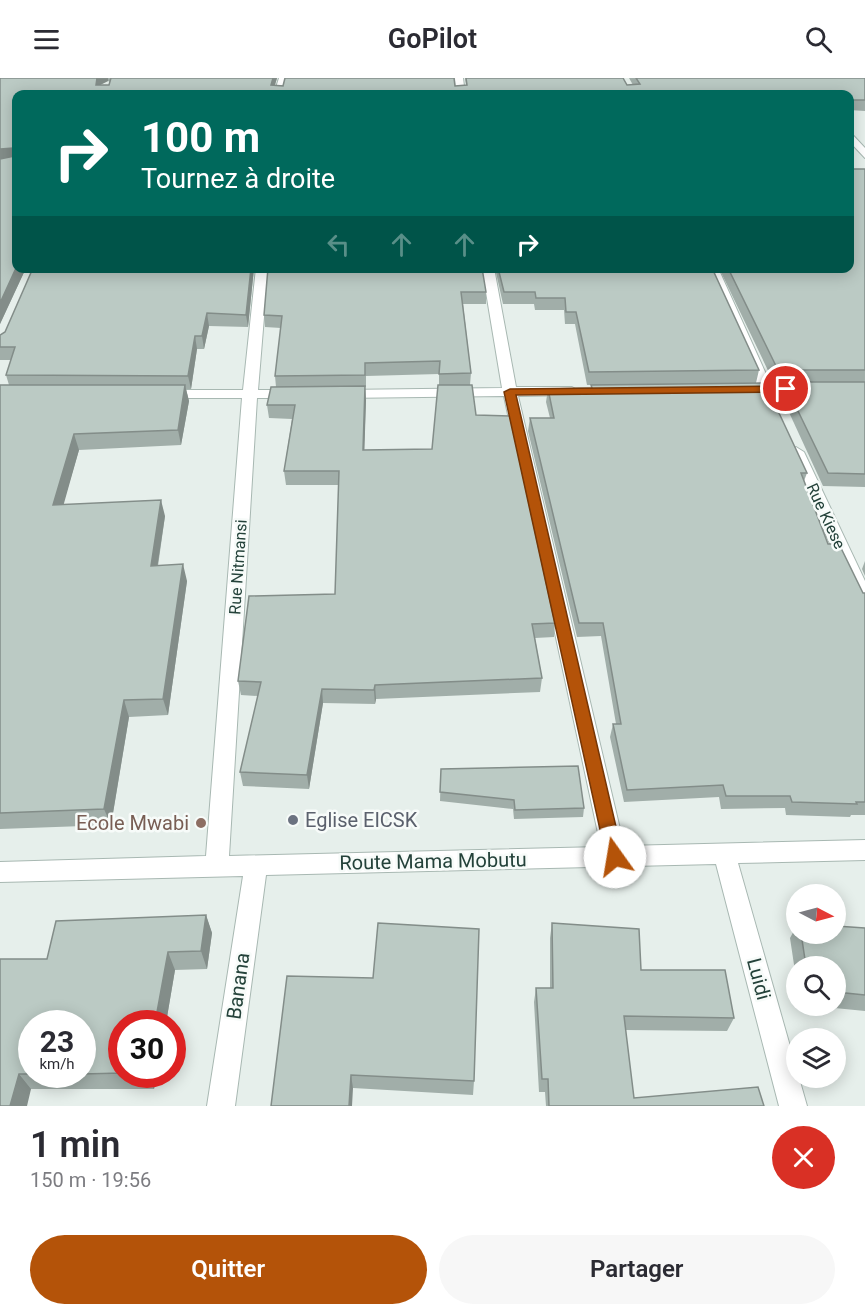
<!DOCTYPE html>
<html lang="fr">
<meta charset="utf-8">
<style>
:root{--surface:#fff;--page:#f7f7f7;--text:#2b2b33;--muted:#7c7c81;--accent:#b45309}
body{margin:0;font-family:Roboto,sans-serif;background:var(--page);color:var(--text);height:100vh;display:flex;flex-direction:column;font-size:22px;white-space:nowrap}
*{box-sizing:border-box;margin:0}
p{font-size:20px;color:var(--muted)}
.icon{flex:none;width:33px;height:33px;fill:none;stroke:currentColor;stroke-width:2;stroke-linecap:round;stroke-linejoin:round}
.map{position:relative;height:1028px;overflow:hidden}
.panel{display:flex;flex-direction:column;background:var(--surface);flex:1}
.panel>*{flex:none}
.guide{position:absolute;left:12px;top:12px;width:842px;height:183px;border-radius:12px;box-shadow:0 3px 15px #0003;background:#00695c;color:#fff;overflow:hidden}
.needle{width:39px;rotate:96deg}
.buttons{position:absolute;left:786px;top:806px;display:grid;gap:12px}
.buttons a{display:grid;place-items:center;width:60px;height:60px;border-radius:50%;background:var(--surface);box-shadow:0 3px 15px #0003;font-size:30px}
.speed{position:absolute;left:18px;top:932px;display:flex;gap:12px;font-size:30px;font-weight:700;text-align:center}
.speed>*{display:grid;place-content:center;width:78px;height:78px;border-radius:50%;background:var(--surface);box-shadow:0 3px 15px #0003;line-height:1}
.speed small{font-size:15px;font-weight:400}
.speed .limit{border:9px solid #d22;background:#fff;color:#111}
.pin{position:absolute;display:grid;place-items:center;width:51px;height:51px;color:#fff;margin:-26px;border:3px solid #fff;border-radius:50%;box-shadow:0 2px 6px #0007}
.me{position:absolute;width:66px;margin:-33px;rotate:347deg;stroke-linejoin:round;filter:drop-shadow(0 0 4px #0008)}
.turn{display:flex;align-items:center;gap:21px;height:126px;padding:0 30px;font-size:27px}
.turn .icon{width:78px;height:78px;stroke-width:2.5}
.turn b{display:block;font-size:42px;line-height:51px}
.lanes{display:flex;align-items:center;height:57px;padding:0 30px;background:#0003;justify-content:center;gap:30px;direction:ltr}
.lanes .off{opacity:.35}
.round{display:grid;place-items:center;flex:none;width:63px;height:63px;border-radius:32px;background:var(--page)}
.headline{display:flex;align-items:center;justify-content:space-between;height:102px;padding:0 30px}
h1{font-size:36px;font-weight:600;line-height:45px}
.primary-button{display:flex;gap:12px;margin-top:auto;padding:12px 30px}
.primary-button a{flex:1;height:69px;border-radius:36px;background:var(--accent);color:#fff;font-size:24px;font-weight:600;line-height:69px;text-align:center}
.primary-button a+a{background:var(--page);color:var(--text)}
header{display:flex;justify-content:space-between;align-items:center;height:78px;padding:0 30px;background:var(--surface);font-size:27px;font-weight:600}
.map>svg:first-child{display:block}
</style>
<header><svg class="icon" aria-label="menu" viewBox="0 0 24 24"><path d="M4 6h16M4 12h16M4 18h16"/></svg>GoPilot<svg class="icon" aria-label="search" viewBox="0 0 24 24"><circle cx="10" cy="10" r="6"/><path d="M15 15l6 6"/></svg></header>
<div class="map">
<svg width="865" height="1028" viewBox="0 0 865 1028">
<rect width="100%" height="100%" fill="#e6efeb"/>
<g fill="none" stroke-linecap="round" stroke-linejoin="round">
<g stroke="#a8b8b2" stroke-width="2">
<path id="minor" d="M 279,0 L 287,0 L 283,16 L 274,16 Z
M 455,0 L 463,0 L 465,16 L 456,16 Z
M 849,53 L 865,70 L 865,80 L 849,63 Z
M 256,190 L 268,190 L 258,312 L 293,312 L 300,316 L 293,320 L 257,320 L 229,778 L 601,769 L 504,318 L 342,320 L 335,316 L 342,312 L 502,310 L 482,190 L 494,190 L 516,309 L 572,309 L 579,313 L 572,317 L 518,318 L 624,768 L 865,762 L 865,782 L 738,785 L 807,1028 L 779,1028 L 716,786 L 266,797 L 235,1028 L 207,1028 L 243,798 L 0,804 L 0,784 L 206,778 L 242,320 L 165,320 L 158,316 L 165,312 L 243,312 Z
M 706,190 L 718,190 L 771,307 L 806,307 L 811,308 L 813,311 L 811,314 L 775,316 L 777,320 L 770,324 L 765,323 L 761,316 L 739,315 L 737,312 L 739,309 L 757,307 Z
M 796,369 L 804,374 L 865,503 L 865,528 L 859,527 L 856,522 L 788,374 Z"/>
</g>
<use href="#minor" fill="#fff" fill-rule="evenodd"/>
</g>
<path fill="#a1aea9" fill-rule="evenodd" d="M 0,0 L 277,0 L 275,7 L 455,8 L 466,7 L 465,0 L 623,0 L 627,7 L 633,7 L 629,0 L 865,0 L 865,33 L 849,32 L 849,16 L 16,16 L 16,190 L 26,190 L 0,246 ZM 108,3 L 110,4 L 109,7 L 100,7 Z
M 853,91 L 865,91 L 865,409 L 823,408 L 781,317 L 784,305 L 774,305 L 719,190 L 849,190 Z
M 33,190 L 254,190 L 248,249 L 209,248 L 204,271 L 197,271 L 191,311 L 186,311 L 189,323 L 181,367 L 79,372 L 63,426 L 165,438 L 158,488 L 187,503 L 168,637 L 129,639 L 111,747 L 0,751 L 0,307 L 9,307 L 6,297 L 11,282 L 0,282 L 0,257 L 5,254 Z
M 268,190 L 486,214 L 486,226 L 463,226 L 471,295 L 470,307 L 476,337 L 555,545 L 554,559 L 535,560 L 542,600 L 540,614 L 376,621 L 375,626 L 323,625 L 309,711 L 243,708 L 240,694 L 258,618 L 241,617 L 238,603 L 335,516 L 339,407 L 286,407 L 284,393 L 292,341 L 269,340 L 267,327 L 276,309 L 275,298 L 281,250 L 265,249 L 264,237 ZM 439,296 L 439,307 L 432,371 L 364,372 L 366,322 L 365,309 L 366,309 L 366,298 Z
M 495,190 L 712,190 L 759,292 L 756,305 L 807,395 L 804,403 L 828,466 L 863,515 L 865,516 L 865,737 L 851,737 L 850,739 L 786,737 L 785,730 L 721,731 L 719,719 L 624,724 L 610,659 L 613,646 L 616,646 L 601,558 L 577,559 L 528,353 L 530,340 L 550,340 L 546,324 L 548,311 L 591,310 L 591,307 L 587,307 L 575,246 L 565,246 L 564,232 L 535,232 L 534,226 L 503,226 Z
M 865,483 L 865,498 L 862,491 Z
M 441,691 L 584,730 L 583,739 L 514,741 L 513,731 L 440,723 Z
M 206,837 L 212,855 L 207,891 L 175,892 L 166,945 L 122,945 L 122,996 L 157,996 L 154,1011 L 31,1011 L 0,1028 L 47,881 ZM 82,945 L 82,996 L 32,996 Z
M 552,845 L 641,892 L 734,940 L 727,953 L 625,952 L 634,1020 L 764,1028 L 546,1028 L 545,1014 L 539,1014 L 534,924 L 536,910 L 550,910 L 550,860 Z
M 796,849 L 796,855 L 836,855 L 865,850 L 865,933 L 804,927 L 836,927 L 836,888 L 796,888 L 796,900 L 790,860 Z
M 287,898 L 474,1003 L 473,1017 L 353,1010 Z"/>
<path fill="#838d89" d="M 97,0 L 108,0 L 108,3 L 100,7 L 96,7 Z
M 273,0 L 277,0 L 272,16 L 271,7 Z
M 13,70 L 16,81 L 0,82 L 0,71 Z
M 16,190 L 26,190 L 0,246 L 0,225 Z
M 251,190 L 254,190 L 248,249 L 246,237 Z
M 207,235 L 209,248 L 204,271 L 202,258 Z
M 195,258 L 197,271 L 191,311 L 188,298 Z
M 185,307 L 189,323 L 181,367 L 178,352 Z
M 365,308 L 366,322 L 364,385 L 363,372 Z
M 74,356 L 79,372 L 59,443 L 53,427 Z
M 161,422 L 165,438 L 155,504 L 151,488 Z
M 183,486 L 187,503 L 168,637 L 163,621 Z
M 375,607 L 376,621 L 375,626 L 374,612 Z
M 322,611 L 323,625 L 309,711 L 307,697 Z
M 124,622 L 129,639 L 111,747 L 104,731 Z
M 206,837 L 212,855 L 207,891 L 201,873 Z
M 168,874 L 175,892 L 166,945 L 155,945 Z
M 19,996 L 31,1011 L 27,1028 L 10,1028 Z
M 146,996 L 157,996 L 154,1011 Z
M 351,997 L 353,1010 L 352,1028 L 349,1028 Z"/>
<path fill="#bbcac4" stroke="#838d89" stroke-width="1.5" d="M 0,0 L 97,0 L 96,7 L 109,7 L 111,0 L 273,0 L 271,7 L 283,8 L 285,0 L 454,0 L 455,8 L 467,7 L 466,0 L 623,0 L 627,7 L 640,6 L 636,0 L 865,0 L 865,22 L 849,22 L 849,16 L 16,16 L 16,190 L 0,225 L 0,81 L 15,78 L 13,70 L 0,71 Z
M 849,82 L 853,91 L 865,91 L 865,292 L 778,292 L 728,190 L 849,190 Z
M 33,190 L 251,190 L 246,237 L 207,235 L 202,258 L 195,258 L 188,298 L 6,297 L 15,269 L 0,269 L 0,257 L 5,254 Z
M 268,190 L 482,190 L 486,214 L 461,214 L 471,295 L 439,296 L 440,283 L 365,285 L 365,297 L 275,298 L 282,238 L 264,237 Z
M 498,190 L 712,190 L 759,292 L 589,294 L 576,234 L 566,234 L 565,220 L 536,220 L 535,214 L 504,214 Z
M 784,304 L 865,304 L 865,396 L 828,395 Z
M 765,305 L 807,395 L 801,395 L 828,466 L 839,466 L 863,515 L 865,515 L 865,724 L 856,724 L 857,726 L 792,724 L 790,718 L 726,718 L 723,707 L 627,712 L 613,646 L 621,646 L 603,545 L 579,545 L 530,340 L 554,340 L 548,311 L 592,310 L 591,307 Z
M 0,307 L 185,307 L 178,352 L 74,356 L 53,427 L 161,422 L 151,488 L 183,486 L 163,621 L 124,622 L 104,731 L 0,735 Z
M 438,307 L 472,307 L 476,337 L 510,338 L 555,545 L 532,546 L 542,600 L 375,607 L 374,612 L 322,611 L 307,697 L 240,694 L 261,604 L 238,603 L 249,518 L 335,516 L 339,393 L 284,393 L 295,327 L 267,327 L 271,309 L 365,308 L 363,372 L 432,371 Z
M 578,688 L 584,730 L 515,732 L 514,722 L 440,714 L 441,691 Z
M 206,837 L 201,873 L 168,874 L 155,945 L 122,945 L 122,995 L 82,996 L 82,945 L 32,945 L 32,996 L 19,996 L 10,1028 L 0,1028 L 0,881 L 47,881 L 56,843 Z
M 378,845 L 479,851 L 474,1003 L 351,997 L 349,1028 L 271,1028 L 287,898 L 373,900 Z
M 552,845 L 639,851 L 641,892 L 725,892 L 734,940 L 624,938 L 634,1020 L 758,1009 L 764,1028 L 549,1028 L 548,1001 L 542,1001 L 536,910 L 553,910 Z
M 836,848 L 865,850 L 865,917 L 836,914 L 836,888 L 806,888 L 801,855 L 836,855 Z"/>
<path fill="#b45309" stroke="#753606" stroke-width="1.5" d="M 786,308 L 792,311 L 790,314 L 516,317 L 623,779 L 621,784 L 615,786 L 608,784 L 606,779 L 504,314 L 510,311 Z"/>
<circle fill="#6b7280" stroke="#f7fbf9" stroke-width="2" cx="293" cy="742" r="6"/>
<circle fill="#8d6e63" stroke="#f7fbf9" stroke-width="2" cx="201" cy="745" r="6"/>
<g text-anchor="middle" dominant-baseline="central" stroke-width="5" stroke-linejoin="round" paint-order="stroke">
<g font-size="16" fill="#24423a" stroke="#f7fbf9">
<text transform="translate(826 438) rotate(65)">Rue Kiese</text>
<text transform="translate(238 489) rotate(-86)">Rue Nitmansi</text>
</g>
<g font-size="20" fill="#5b616d" stroke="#f7fbf9" text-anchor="start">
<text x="305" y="742">Eglise EICSK</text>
</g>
<g font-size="20" fill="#785e54" stroke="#f7fbf9" text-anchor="end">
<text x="189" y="745">Ecole Mwabi</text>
</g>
<g font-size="20" fill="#24423a" stroke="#f7fbf9">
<text transform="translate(433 783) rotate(-1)">Route Mama Mobutu</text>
<text transform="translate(759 901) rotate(75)">Luidi</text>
<text transform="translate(238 908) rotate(-82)">Banana</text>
</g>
</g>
</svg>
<div class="buttons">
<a><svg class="needle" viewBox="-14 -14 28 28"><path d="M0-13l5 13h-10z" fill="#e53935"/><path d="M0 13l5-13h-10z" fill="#7c7c81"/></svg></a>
<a><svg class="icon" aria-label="search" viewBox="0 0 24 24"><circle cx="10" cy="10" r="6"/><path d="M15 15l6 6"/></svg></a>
<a><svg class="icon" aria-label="layers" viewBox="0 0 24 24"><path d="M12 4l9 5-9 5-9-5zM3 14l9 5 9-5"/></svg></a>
</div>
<div class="speed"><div>23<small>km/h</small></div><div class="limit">30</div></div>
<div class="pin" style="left:786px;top:311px;background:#d93025"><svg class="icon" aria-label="arrive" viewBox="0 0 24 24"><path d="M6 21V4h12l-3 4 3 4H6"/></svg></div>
<svg class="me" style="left:615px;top:779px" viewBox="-20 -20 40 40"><circle r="19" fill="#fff"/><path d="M0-13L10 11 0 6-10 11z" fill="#b45309"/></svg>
<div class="guide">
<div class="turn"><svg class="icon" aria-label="right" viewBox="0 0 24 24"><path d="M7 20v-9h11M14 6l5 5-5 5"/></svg><div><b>100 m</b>Tournez à droite</div></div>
<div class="lanes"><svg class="icon off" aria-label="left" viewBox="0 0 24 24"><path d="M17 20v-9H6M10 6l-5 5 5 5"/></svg><svg class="icon off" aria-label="ahead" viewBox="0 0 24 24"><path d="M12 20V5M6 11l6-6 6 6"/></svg><svg class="icon off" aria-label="ahead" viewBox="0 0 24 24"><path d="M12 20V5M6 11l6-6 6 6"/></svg><svg class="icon" aria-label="right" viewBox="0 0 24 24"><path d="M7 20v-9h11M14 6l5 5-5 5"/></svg></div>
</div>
</div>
<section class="panel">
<div class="headline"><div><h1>1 min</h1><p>150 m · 19:56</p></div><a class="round" style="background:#d93025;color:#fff"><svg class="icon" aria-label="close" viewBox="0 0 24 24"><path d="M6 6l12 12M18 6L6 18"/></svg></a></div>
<div class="primary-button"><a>Quitter</a><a>Partager</a></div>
</section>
